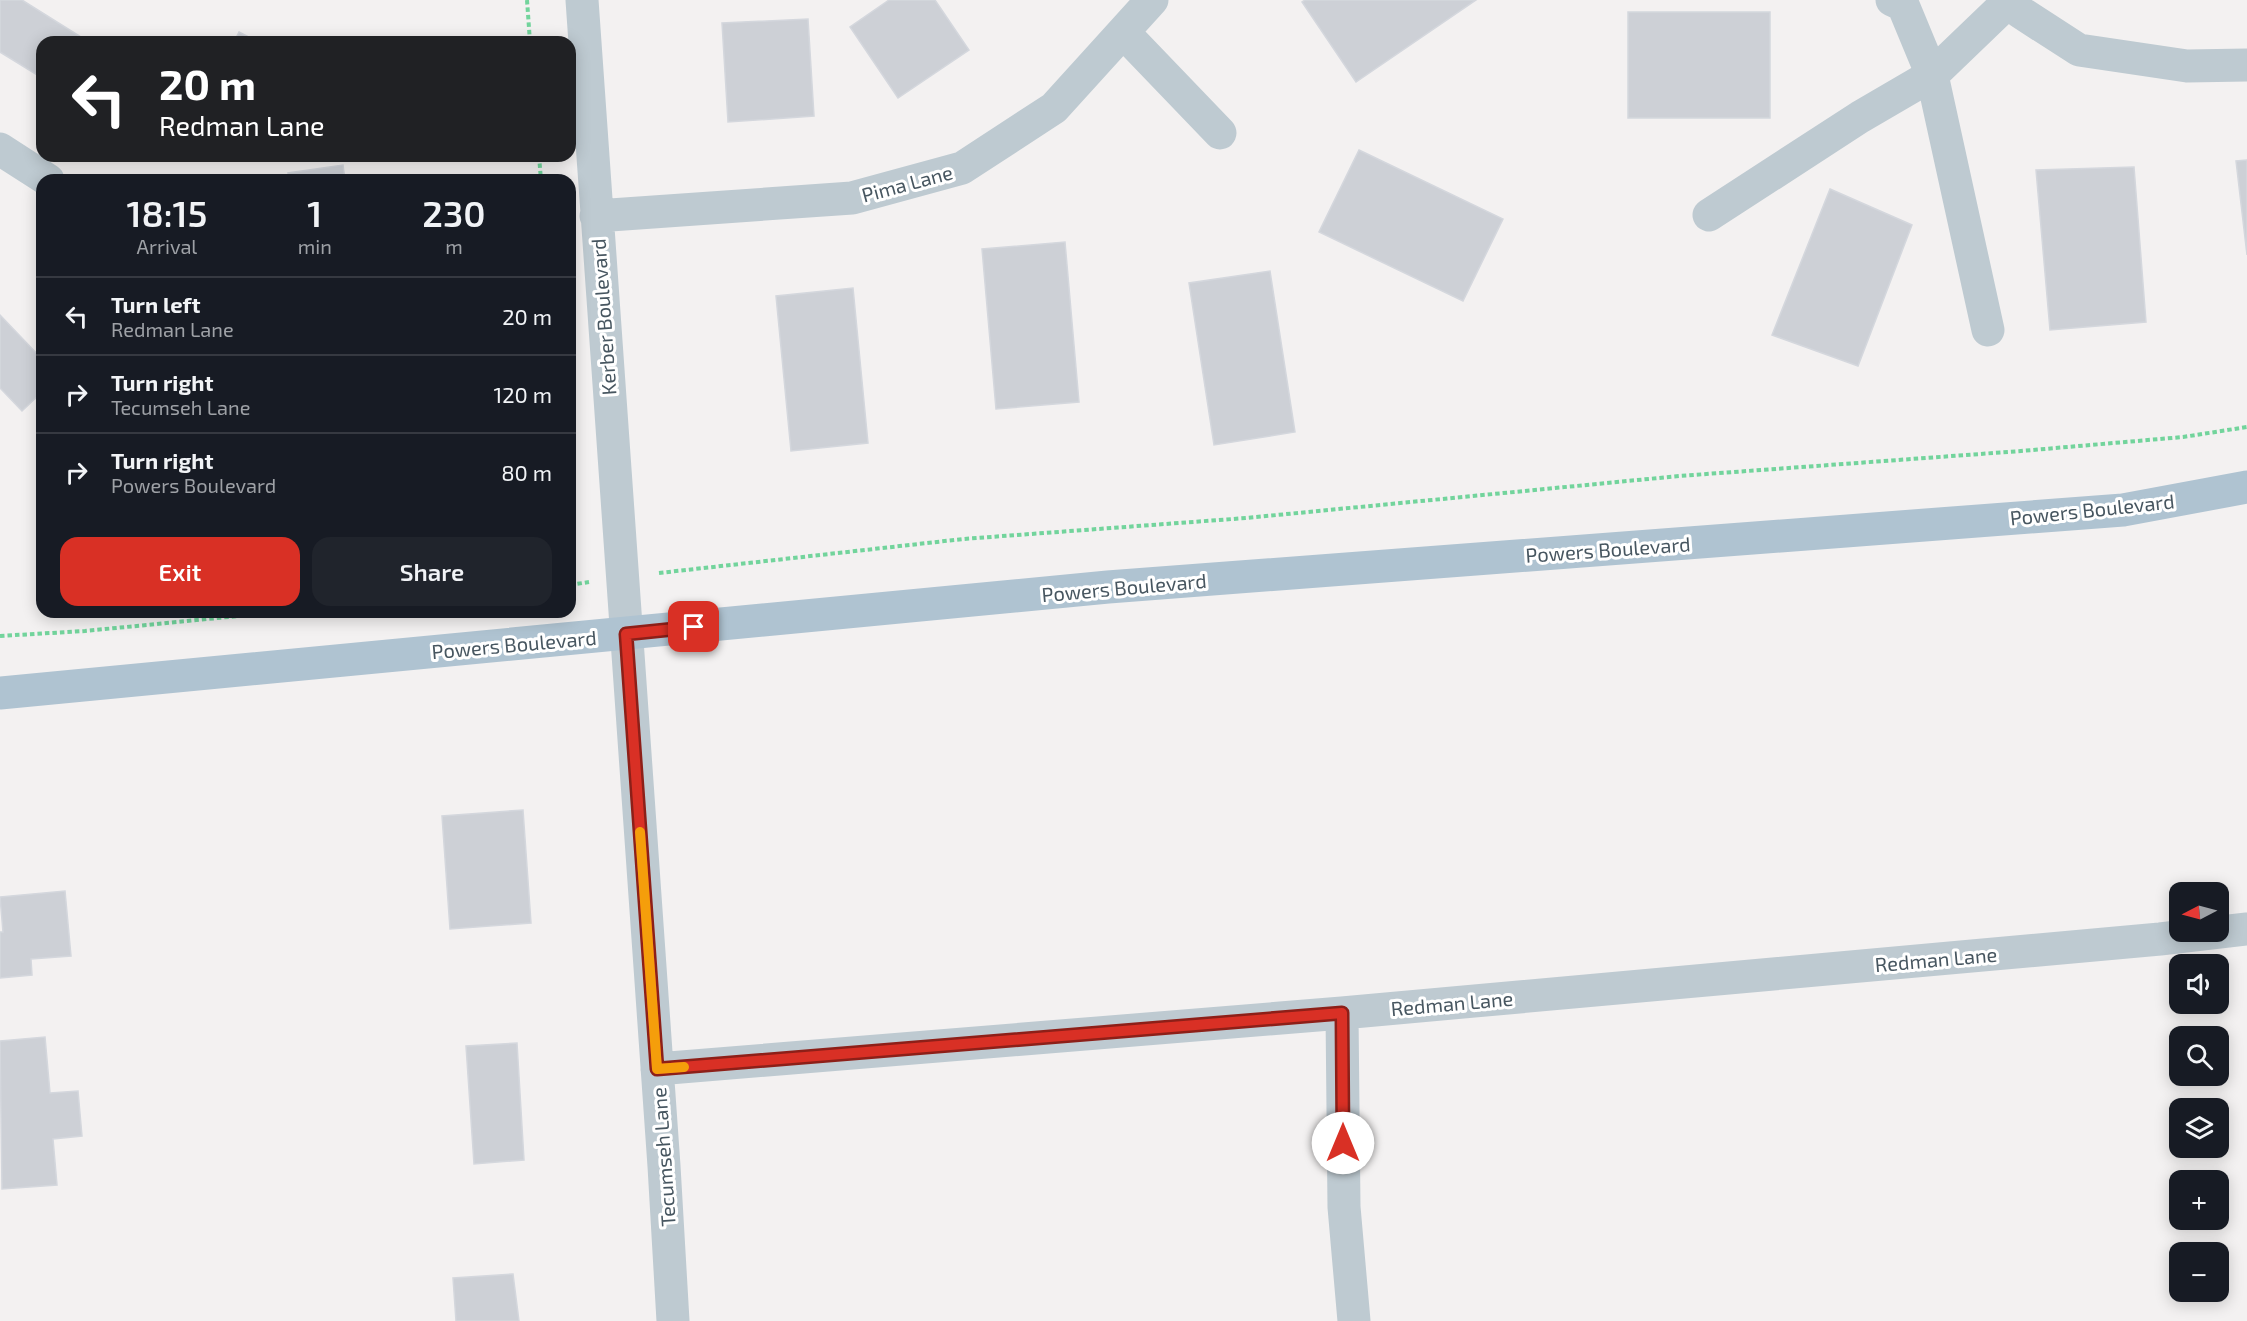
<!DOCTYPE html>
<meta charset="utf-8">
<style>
:root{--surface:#171b24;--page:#20242c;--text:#f1f3f6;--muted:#9ea1a6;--line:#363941;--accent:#d93025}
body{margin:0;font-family:"Exo 2",sans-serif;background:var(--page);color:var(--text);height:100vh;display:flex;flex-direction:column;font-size:22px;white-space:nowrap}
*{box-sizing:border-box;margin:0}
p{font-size:20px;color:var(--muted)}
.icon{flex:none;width:33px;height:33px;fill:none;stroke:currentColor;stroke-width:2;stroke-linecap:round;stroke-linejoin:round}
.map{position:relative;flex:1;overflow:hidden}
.details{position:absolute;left:36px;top:174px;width:540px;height:444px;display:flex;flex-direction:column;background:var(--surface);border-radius:18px;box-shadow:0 3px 15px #0003}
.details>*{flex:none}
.banner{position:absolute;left:36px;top:36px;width:540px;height:126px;border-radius:18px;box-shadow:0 3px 15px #0003;background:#202124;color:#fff;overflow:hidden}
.needle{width:39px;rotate:264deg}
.tools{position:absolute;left:2169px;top:882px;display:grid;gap:12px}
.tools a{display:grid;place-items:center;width:60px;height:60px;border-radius:12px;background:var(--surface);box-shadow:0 3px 15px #0003;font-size:30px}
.pin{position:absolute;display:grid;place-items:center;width:51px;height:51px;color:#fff;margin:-26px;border-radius:12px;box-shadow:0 3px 9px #0006}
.me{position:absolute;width:66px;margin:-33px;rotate:0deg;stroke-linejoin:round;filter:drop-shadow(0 0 4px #0008)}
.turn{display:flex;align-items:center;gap:21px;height:126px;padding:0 24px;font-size:27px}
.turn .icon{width:78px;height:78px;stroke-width:2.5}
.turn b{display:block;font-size:42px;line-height:51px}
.eta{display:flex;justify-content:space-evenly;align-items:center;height:102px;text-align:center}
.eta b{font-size:36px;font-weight:600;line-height:42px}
.button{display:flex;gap:12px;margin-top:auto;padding:12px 24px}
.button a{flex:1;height:69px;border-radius:18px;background:var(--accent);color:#fff;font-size:24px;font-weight:600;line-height:69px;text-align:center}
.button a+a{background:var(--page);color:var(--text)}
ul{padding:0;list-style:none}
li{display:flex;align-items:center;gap:18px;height:78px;padding:0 24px;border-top:2px solid var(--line)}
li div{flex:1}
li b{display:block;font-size:22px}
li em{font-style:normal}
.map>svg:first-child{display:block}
</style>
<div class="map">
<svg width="2247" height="1321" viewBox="0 0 2247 1321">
<rect width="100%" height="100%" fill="#f3f1f1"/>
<path fill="#cdd0d6" stroke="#d4d7dd" stroke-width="1.5" d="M 0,0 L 22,0 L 89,42 L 42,42 L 42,78 L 0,52 Z
M 889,0 L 935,0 L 969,50 L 898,98 L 850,27 Z
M 1305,0 L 1476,0 L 1356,82 L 1302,2 Z
M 1628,12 L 1770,12 L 1770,118 L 1628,118 Z
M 808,19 L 814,116 L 728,122 L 722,23 Z
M 239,32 L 258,42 L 234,42 Z
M 1359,150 L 1503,219 L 1463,301 L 1319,232 Z
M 2247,160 L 2247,255 L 2236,161 Z
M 343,165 L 345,180 L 289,180 L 288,173 Z
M 2134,167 L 2146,322 L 2050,330 L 2036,170 Z
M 1830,189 L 1912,225 L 1858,366 L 1772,335 Z
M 1065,242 L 1079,402 L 996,409 L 982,249 Z
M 1270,271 L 1295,432 L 1214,445 L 1189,283 Z
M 853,288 L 868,443 L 791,451 L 776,296 Z
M 0,315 L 42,359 L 42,392 L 22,411 L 0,388 Z
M 523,810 L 531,923 L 450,929 L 442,816 Z
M 65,891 L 71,956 L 31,959 L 32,975 L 0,978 L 0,932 L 3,932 L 0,897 Z
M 45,1037 L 50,1093 L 78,1091 L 82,1136 L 53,1139 L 57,1185 L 2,1189 L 0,1041 Z
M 517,1043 L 524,1160 L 474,1164 L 466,1046 Z
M 513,1274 L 519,1321 L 456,1321 L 453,1278 Z"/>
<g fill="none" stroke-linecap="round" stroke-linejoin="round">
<path stroke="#72d49c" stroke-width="4" stroke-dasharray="4.5 3" stroke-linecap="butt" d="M 527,0 L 530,42
M 539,156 L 541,180
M 659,573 L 963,539 L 1246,518 L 1679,476 L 2021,451 L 2183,437 L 2247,427
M 570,585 L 589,582
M 0,636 L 85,631 L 279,612"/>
<path stroke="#becad1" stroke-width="33" d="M 582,0 L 664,1166 L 673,1321
M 1892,0 L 1903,5 L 1932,75 L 1988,330
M 1123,32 L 1220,133
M 0,149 L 48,180
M 1709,215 L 1860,117 L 1932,75 L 2010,0 L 2020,12 L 2079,50 L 2187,66 L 2247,65
M 596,216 L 852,198 L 962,168 L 1054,108 L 1152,0
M 1342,1013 L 1344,1207 L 1354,1321
M 657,1069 L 1342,1013 L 2160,939 L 2247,929"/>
<path stroke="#afc3d1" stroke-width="33" d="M 0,693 L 1108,587 L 2123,510 L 2247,487"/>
</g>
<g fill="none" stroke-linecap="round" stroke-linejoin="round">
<g stroke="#8d1f18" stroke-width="15">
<path id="route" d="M 694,627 L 626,634 L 657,1069 L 1342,1013 L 1343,1143"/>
</g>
<use href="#route" stroke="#d93025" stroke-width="10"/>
<path stroke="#f59e0b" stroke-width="10" d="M 640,832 L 657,1069 L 684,1067"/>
</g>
<g text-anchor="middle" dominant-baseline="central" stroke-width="6" stroke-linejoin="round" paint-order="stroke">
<g font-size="20" fill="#475660" stroke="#fff">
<text transform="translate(907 183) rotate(-15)">Pima Lane</text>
<text transform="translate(603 317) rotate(-94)">Kerber Boulevard</text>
<text transform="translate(2092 509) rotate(-6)">Powers Boulevard</text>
<text transform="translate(1608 549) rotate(-4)">Powers Boulevard</text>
<text transform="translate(1124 587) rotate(-5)">Powers Boulevard</text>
<text transform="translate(514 644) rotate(-5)">Powers Boulevard</text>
<text transform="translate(1936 959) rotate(-5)">Redman Lane</text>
<text transform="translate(1452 1003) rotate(-5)">Redman Lane</text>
<text transform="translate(663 1157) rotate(-94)">Tecumseh Lane</text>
</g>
</g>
</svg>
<div class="tools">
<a><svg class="needle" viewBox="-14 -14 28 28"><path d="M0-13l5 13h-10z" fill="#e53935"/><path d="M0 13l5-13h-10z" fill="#9ea1a6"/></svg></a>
<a><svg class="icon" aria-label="sound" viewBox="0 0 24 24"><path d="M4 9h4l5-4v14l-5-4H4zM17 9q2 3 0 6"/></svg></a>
<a><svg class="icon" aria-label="search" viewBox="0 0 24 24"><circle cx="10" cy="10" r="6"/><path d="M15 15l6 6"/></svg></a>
<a><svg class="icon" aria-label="layers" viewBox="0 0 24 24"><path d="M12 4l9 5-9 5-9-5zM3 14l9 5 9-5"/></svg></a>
<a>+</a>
<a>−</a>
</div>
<div class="pin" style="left:694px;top:627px;background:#d93025"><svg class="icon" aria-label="arrive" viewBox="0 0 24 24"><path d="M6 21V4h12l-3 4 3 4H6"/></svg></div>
<svg class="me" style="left:1343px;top:1143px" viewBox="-20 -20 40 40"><circle r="19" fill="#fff"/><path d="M0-13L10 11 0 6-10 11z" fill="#d93025"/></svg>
<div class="banner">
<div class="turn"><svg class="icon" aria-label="left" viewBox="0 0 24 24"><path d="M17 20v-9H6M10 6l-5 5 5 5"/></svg><div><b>20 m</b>Redman Lane</div></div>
</div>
<section class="details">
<div class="eta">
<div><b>18:15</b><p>Arrival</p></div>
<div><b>1</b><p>min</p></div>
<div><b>230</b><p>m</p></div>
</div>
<ul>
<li><svg class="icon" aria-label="left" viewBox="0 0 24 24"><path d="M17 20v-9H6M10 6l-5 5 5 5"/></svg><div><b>Turn left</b><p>Redman Lane</p></div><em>20 m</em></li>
<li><svg class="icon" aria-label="right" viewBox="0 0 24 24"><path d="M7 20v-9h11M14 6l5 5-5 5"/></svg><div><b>Turn right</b><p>Tecumseh Lane</p></div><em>120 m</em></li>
<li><svg class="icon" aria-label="right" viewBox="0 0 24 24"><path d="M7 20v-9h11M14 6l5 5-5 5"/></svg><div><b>Turn right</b><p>Powers Boulevard</p></div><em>80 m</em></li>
</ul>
<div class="button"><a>Exit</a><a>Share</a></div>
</section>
</div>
